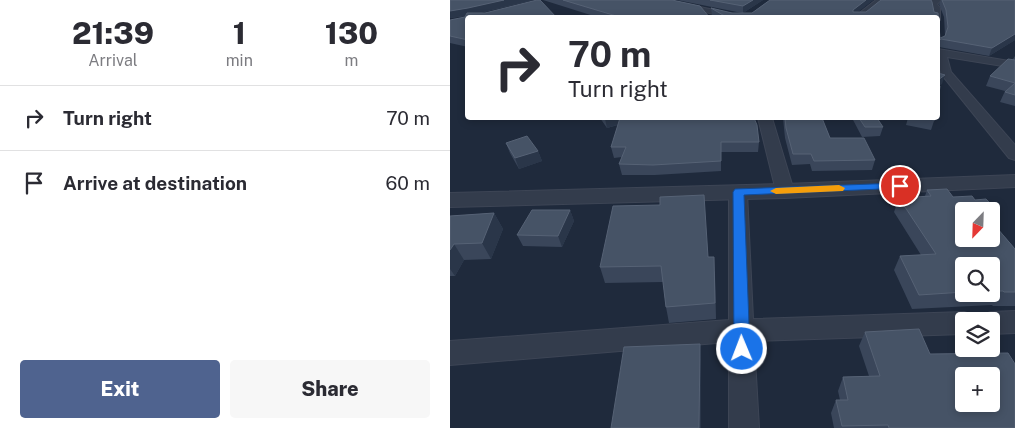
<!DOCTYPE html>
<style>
:root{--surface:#fff;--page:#f7f7f7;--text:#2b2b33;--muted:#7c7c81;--line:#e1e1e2;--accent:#4f638f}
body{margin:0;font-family:"Public Sans",sans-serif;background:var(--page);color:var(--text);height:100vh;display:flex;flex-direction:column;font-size:19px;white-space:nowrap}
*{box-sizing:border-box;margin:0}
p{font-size:16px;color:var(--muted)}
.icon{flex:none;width:28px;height:28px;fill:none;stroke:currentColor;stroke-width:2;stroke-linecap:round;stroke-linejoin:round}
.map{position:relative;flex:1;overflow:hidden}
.details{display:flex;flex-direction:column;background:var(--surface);width:450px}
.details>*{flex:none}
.guide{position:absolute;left:15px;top:15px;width:475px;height:105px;border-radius:5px;box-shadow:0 2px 8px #0003;background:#fff;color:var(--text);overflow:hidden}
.needle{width:32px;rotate:203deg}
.buttons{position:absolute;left:505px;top:202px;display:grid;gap:10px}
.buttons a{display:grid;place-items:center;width:45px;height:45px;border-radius:5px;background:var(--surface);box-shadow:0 2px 8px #0003;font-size:25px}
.pin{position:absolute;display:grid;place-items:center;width:42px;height:42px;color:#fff;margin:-21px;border:2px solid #fff;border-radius:50%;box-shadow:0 1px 5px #0007}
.me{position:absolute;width:55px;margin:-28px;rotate:359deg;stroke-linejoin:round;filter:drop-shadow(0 0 4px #0008)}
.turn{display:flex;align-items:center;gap:18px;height:105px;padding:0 20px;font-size:22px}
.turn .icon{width:65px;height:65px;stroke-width:2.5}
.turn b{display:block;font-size:35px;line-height:42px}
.eta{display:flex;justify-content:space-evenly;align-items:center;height:85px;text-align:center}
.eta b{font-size:30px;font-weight:800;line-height:35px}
.cta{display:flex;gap:10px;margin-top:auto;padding:10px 20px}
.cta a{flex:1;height:58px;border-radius:5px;background:var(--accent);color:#fff;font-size:20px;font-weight:800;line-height:58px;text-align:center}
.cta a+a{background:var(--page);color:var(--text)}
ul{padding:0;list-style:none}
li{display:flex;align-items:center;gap:15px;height:65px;padding:0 20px;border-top:1px solid var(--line)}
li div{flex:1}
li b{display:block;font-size:19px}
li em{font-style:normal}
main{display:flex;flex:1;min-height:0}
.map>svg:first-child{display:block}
</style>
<main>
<section class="details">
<div class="eta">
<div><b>21:39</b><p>Arrival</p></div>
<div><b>1</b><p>min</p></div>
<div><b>130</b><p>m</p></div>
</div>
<ul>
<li><svg class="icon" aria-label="right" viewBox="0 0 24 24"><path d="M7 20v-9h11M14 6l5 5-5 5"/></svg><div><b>Turn right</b></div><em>70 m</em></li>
<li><svg class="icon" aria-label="arrive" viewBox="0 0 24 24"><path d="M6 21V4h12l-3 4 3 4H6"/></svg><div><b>Arrive at destination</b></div><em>60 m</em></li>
</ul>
<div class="cta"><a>Exit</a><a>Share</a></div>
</section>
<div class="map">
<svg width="565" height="428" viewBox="0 0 565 428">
<rect width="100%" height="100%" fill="#1f2a3c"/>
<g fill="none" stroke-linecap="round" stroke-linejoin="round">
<g stroke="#3d4555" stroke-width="2">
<path id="minor" d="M 201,0 L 217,0 L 302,18 L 282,18 Z
M 426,0 L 435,0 L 413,18 L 403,18 Z
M 482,0 L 491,0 L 487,4 L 490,8 L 490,20 L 483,18 L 482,8 L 478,3 Z
M 488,49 L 565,62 L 565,68 L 497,57 L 501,72 L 565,145 L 565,160 L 559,158 L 492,75 L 488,65 Z
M 308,118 L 322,118 L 344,191 L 341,195 L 335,196 L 329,195 L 326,191 Z
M 288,186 L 294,188 L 297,192 L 303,319 L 514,312 L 523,315 L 525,321 L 514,321 L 514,334 L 304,341 L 309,428 L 279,428 L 279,342 L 0,365 L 0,341 L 279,320 L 279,192 L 282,188 Z
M 565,311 L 565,333 L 541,334 L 541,321 L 530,321 L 532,315 L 541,312 Z"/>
</g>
<g stroke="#3d4555" stroke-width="2">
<path id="tertiary" d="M 565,175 L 565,187 L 335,198 L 0,207 L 0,193 L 335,184 Z"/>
</g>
<use href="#minor" fill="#333c4c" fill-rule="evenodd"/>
<use href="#tertiary" fill="#333c4c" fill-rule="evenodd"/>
</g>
<path fill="#3a465a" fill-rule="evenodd" d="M 0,0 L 83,0 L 30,13 L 18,18 L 18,47 L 0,43 L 0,20 L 15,17 L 16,16 L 0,18 Z
M 93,0 L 222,0 L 260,18 L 150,18 Z
M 227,0 L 313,0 L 293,13 L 302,13 L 320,0 L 423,0 L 407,12 L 416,12 L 431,0 L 481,0 L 482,2 L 484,12 L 488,13 L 490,38 L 495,36 L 495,35 L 494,17 L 489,4 L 491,0 L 565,0 L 565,40 L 539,56 L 489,47 L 488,51 L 488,18 L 265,18 L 262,15 L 261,8 L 282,13 L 292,13 Z
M 565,56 L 565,106 L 550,102 L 555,91 L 536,86 L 540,76 L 563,59 Z
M 150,118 L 304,118 L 309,142 L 308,152 L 271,152 L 271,171 L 205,175 L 172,175 L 169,164 L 172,157 L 164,158 L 161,147 L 168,125 L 157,128 Z
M 333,118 L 372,118 L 380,138 L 425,160 L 422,170 L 362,171 L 360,164 L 342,165 L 335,138 Z
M 402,118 L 427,118 L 433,127 L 430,136 L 412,137 Z
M 458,118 L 485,118 L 481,130 L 456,125 Z
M 56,143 L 88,151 L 92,161 L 69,169 L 60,153 Z
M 477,190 L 503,197 L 525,200 L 549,213 L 543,223 L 565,249 L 565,306 L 543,306 L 542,305 L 462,309 L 444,270 L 450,256 L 471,255 L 444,212 L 449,198 L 475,196 ZM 514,211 L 541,211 L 541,239 ZM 514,266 L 541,266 L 541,294 L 514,294 Z
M 210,205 L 258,257 L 265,273 L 266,319 L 219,323 L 216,307 L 213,282 L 155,283 L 150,267 Z
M 120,210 L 124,221 L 112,247 L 73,246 L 67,235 Z
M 44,213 L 53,229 L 41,259 L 14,260 L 5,276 L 0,276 L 0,216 Z
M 415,332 L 480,354 L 565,428 L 384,428 L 381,413 L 386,400 L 390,400 L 388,391 L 393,377 L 419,376 L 409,346 Z"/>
<path fill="#2a3649" d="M 54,0 L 83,0 L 21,15 L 0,18 L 0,11 Z
M 303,0 L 313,0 L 293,13 L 293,6 Z
M 416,0 L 423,0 L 402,17 L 403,10 Z
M 565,34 L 565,40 L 539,56 L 542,48 Z
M 495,75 L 492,84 L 488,87 L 488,80 Z
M 159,118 L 172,118 L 173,123 L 157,128 L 155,119 Z
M 88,151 L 92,161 L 69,169 L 65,158 Z
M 120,210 L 124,221 L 112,247 L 108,236 Z
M 44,213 L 53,229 L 41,259 L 32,243 Z
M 4,244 L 14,260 L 5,276 L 0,269 L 0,250 Z
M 250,344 L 251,359 L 251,428 L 249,428 Z"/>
<path fill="#465366" stroke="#566275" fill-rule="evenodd" d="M 0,0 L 54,0 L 18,8 L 0,11 Z
M 87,0 L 90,0 L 107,18 L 18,18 L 18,40 L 0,36 L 0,20 L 15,17 L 17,13 L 35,13 Z
M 113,0 L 222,0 L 250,6 L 260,18 L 173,18 Z
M 260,0 L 303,0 L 293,6 Z
M 320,0 L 416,0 L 403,10 L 403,12 L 416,12 L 431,0 L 481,0 L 482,2 L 484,12 L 488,13 L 490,38 L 495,36 L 498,27 L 496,10 L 492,0 L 565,0 L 565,34 L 542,48 L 491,39 L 489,41 L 489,47 L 488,47 L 488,18 L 278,18 L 261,8 L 282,13 L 302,13 Z
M 558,59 L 565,60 L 565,95 L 555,92 L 565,83 L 540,76 Z
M 488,73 L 495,75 L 488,80 Z
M 488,85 L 490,86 L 488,102 Z
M 170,118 L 304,118 L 307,125 L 309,142 L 271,142 L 271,161 L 203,165 L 169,164 L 176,147 L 161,147 Z
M 335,118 L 372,118 L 380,138 L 414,138 L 425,160 L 364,161 L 361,154 L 343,154 L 336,128 Z
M 409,118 L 427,118 L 433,127 L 415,127 Z
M 470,118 L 485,118 L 485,120 Z
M 77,136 L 88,151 L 65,158 L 56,143 Z
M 497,189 L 503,197 L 522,196 L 525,200 L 536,199 L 549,213 L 541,214 L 541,211 L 514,211 L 514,239 L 541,239 L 541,221 L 565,249 L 565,292 L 554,292 L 553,291 L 541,291 L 541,266 L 514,266 L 514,292 L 469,295 L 450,256 L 486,254 L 449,198 L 481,196 L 477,190 Z
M 254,195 L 258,257 L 264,257 L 265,303 L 216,307 L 211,266 L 150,267 L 163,206 L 210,205 L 210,197 Z
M 82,210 L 120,210 L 108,236 L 67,235 Z
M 44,213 L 32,243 L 4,244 L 0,250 L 0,216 Z
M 469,329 L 480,354 L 558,353 L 565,364 L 565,428 L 439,428 L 438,425 L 392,426 L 386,400 L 398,400 L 393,377 L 430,376 L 415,332 ZM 514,376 L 541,376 L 541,404 L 514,404 Z
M 250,344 L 249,428 L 161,428 L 174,347 Z"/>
<path fill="#1a73e8" stroke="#114b97" d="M 450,183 L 454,183 L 455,186 L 454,188 L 294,195 L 300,349 L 298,354 L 292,357 L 287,354 L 284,349 L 283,192 L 285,189 Z"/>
<path fill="#f59e0b" d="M 389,185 L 395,188 L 393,191 L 326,194 L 320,191 L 326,188 Z"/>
</svg>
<div class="buttons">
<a><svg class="needle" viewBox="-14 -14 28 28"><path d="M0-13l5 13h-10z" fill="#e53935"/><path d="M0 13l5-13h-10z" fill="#7c7c81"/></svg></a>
<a><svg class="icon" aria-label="search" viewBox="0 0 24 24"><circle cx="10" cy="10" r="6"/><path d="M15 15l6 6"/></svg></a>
<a><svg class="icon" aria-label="layers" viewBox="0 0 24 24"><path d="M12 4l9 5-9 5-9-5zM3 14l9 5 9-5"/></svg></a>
<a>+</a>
</div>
<div class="pin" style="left:450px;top:186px;background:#d93025"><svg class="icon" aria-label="arrive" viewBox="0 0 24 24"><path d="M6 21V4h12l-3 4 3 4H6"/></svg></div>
<svg class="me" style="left:292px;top:349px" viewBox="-20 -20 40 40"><circle r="17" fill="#1a73e8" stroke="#fff" stroke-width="3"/><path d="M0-11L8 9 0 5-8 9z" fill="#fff"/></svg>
<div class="guide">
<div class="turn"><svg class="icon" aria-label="right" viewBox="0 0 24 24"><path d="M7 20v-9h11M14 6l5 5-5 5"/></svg><div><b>70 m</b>Turn right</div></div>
</div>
</div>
</main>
